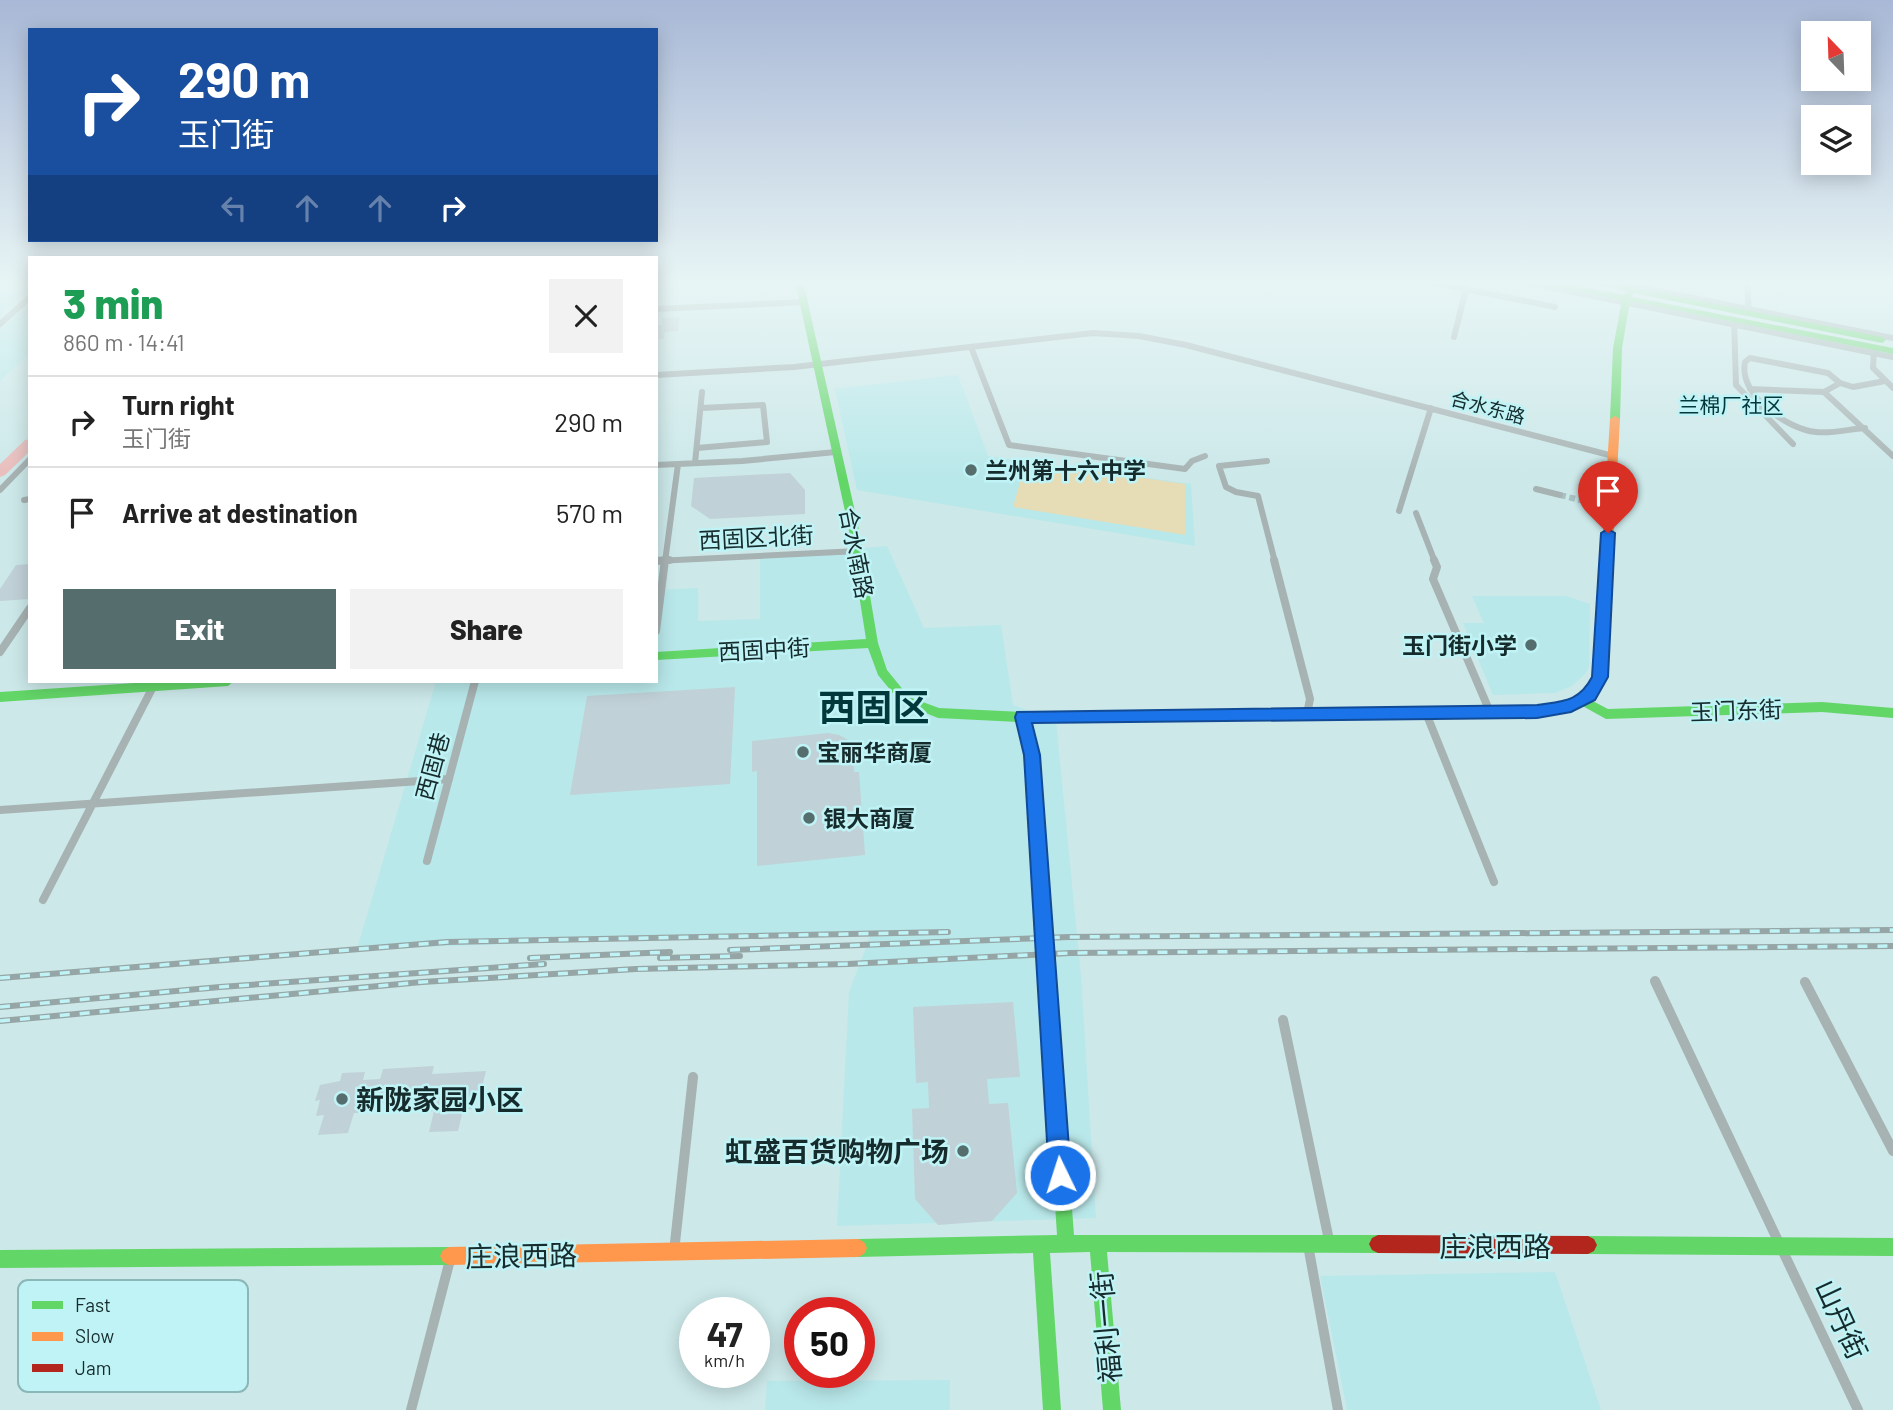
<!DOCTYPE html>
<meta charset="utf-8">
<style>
:root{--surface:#fff;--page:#f2f2f2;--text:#222;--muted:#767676;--line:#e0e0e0;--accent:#566d6e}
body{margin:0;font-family:Barlow,"Noto Sans SC",sans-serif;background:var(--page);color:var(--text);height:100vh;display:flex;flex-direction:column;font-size:26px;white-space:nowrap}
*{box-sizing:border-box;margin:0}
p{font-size:23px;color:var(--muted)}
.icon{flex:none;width:38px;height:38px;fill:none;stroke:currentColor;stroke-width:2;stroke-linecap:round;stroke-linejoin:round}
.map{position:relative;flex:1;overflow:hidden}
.sheet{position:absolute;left:28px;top:256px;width:630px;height:427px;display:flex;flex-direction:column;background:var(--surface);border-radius:0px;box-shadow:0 4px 18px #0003}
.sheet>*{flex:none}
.banner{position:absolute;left:28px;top:28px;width:630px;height:214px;border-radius:0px;box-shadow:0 4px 18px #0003;background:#1a4fa0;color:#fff;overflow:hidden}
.needle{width:46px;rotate:337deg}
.tools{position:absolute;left:1801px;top:21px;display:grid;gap:14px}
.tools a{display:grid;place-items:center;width:70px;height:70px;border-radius:0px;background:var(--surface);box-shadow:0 4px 18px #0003;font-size:35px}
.speed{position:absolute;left:679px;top:1297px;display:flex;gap:14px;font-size:35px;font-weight:700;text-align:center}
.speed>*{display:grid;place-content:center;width:91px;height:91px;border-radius:50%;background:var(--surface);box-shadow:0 4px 18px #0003;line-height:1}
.speed small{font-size:18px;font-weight:400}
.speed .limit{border:10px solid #d22;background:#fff;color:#111}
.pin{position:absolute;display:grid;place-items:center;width:60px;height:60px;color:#fff;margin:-72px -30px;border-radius:50% 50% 50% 0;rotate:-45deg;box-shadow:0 0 7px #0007}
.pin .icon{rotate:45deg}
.me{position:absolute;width:77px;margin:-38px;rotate:356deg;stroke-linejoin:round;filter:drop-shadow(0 0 5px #0008)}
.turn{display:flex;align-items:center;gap:24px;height:147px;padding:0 35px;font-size:32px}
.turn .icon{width:91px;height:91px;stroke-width:2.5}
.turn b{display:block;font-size:49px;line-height:60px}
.lanes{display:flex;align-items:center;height:66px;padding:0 35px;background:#0003;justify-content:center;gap:35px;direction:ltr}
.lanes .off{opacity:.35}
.round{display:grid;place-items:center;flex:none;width:74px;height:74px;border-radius:0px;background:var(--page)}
.headline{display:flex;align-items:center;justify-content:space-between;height:119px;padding:0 35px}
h1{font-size:42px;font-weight:800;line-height:52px;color:#1e9e55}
.button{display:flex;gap:14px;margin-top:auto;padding:14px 35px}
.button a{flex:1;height:80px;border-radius:0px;background:var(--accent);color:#fff;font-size:28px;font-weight:800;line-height:80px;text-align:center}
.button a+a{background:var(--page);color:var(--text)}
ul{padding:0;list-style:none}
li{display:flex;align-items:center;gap:21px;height:91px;padding:0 35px;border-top:2px solid var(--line)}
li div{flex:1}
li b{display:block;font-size:26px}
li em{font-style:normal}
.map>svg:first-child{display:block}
</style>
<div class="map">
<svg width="1893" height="1410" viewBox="0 0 1893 1410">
<rect width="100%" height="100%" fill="#cce8e9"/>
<path fill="#b9e8ea" d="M 0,281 L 30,281 L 30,288 L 0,315 Z
M 30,304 L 30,353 L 0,381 L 0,331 Z
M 958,375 L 988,456 L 1191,484 L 1195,546 L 857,490 L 835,389 Z
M 887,546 L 924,628 L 1001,625 L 1013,705 L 1056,721 L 1081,976 L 1096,1218 L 837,1226 L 849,992 L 872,932 L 357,949 L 436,681 L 656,681 L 656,590 L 698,588 L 698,621 L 760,619 L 760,557 Z
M 1472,596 L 1566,596 L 1590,604 L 1589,667 L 1586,673 L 1572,686 L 1555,693 L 1493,695 L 1463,623 L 1484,623 Z
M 1555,1272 L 1601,1410 L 1347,1410 L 1320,1276 Z
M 950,1380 L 950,1410 L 765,1410 L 767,1381 Z"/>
<path fill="#e6dcb5" d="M 1026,461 L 1185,484 L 1186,535 L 1013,507 Z"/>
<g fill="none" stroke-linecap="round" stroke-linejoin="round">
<path fill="#e9bdbc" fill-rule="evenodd" d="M 30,439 L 30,451 L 5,475 L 0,477 L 0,464 L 25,440 Z"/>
</g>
<path fill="#c0d1d7" d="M 680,317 L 678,331 L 665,332 L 664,339 L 656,339 L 656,325 L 662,325 L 662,318 Z
M 790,473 L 805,490 L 805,514 L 710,519 L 691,506 L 694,478 Z
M 30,564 L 30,599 L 0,601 L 0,589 L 16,565 Z
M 735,687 L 730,784 L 570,795 L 587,696 Z
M 828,733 L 839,735 L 852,742 L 854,772 L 859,772 L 865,855 L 757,866 L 757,771 L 752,772 L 752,741 Z
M 1013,1002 L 1020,1077 L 987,1079 L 989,1104 L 1008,1103 L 1017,1193 L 992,1221 L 938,1225 L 915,1199 L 912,1109 L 929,1108 L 928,1082 L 916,1083 L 913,1007 Z
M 434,1066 L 432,1074 L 486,1071 L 481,1091 L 476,1091 L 472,1109 L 463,1110 L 458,1131 L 429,1132 L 434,1111 L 424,1112 L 427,1101 L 367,1104 L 365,1113 L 354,1113 L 348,1133 L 318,1135 L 324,1115 L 316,1116 L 320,1100 L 315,1101 L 320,1085 L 340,1081 L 342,1073 L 365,1072 L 363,1080 L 380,1079 L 383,1069 Z"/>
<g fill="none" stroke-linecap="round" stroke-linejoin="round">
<path stroke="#a8c2c3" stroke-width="6" stroke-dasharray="6 3.5" stroke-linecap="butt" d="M 1560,495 L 1588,502"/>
<path stroke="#a7b2b3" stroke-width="6" d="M 1426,281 L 1555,307
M 1520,281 L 1893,357
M 1608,281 L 1893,338
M 1747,281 L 1749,313
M 656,309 L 804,302
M 1734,320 L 1736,385 L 1793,444
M 0,324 L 30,297
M 1454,337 L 1466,289
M 971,347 L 1009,445 L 1185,469 L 1192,461 L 1205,456
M 1874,350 L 1873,368 L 1893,388
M 656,375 L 794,367 L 1093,333 L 1139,336 L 1186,345 L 1613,456
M 1750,389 L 1824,392 L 1840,383
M 1824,392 L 1893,456
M 1865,428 C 1849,429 1832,434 1816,432 C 1787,429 1738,395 1745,362 L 1750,358 L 1828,373 L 1840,383 L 1853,387 L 1885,381
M 697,448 L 767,442 L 763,405 L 701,408
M 1267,461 L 1219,466 L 1226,487 L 1236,492 L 1258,496 L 1275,562
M 695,463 L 702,392
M 656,465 L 742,461 L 836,452
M 1536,489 L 1560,495
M 0,490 L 30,459
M 24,500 L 30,499
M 1588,502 L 1610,508
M 1399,511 L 1431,408
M 1416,513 L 1435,562
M 656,561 L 858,551
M 665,562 L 678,464"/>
<path stroke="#a7b2b3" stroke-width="8" d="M 1274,560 L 1310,699 L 1307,714
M 1434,560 L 1437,567 L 1433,579 L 1490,712
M 656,561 L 669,560
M 656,631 L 665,560
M 0,652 L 30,608
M 1426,713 L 1494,882
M 0,810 L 449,779
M 427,861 L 475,681
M 43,900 L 156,681"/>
<path stroke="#a7b2b3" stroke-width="10" d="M 1655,981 L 1858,1410
M 1805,982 L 1893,1151
M 1283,1020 L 1330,1245
M 1308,1245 L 1338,1410
M 674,1252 L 693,1077
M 411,1410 L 451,1256"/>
<path fill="#63d668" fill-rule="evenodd" d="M 795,281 L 803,281 L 858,525 L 878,643 L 887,670 L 909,697 L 939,708 L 1023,712 L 1185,710 L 1189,712 L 1191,715 L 1189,718 L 1185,720 L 1030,722 L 1038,755 L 1074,1235 L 1378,1235 L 1384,1238 L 1387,1244 L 1384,1250 L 1378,1253 L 1107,1252 L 1121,1410 L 1103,1410 L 1090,1252 L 1050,1253 L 1061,1410 L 1043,1410 L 1033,1253 L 858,1257 L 852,1254 L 849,1248 L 852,1242 L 858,1239 L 1057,1235 L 1026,755 L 1018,722 L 938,718 L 901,703 L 878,675 L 868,648 L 656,660 L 656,652 L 866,639 L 848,525 Z
M 1537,281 L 1552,281 L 1624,295 L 1626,291 L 1582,281 L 1597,281 L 1628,287 L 1631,281 L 1639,281 L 1636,288 L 1882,337 L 1886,340 L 1882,343 L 1633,293 L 1632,297 L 1893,348 L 1893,354 L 1630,301 L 1622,348 L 1620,419 L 1615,422 L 1610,419 L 1613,348 L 1622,300 L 1541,284 Z
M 165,681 L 234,681 L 228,686 L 0,702 L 0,692 Z
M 1583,696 L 1608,709 L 1822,702 L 1893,708 L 1893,718 L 1822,712 L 1606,719 L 1579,704 L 1577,701 L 1579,698 Z
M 1588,1236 L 1893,1238 L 1893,1256 L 1588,1254 L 1582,1251 L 1579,1245 L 1582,1239 Z
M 449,1247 L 455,1250 L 458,1256 L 455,1262 L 449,1265 L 0,1268 L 0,1250 Z"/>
<path fill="#ff974d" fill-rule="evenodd" d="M 1615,416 L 1620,419 L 1606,676 C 1594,706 1566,712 1537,717 L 1382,716 L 1380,713 L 1382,710 L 1386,708 L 1537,707 C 1559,704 1585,699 1594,676 L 1610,419 Z
M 858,1239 L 864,1242 L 867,1248 L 864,1254 L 858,1257 L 449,1265 L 443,1262 L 440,1256 L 443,1250 L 449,1247 Z"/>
<path fill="#b3261e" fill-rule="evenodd" d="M 1386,708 L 1390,710 L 1392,713 L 1390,716 L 1386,718 L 1185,720 L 1181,718 L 1179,715 L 1181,712 L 1185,710 Z
M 1378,1235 L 1588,1236 L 1594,1239 L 1597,1245 L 1594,1251 L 1588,1254 L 1378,1253 L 1372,1250 L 1369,1244 L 1372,1238 Z"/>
<g stroke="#96a6a6" stroke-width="6">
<path id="rail" d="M 730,950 L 1069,937 L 1893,930
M 530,958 L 670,952
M 660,958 L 740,956
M 0,978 L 447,942 L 948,932
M 0,1007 L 220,987 L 544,964
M 0,1021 L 422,982 L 636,969 L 848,964 L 1070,953 L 1893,946"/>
</g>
<use href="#rail" stroke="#bff3f6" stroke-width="3.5" stroke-dasharray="10" stroke-linecap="butt"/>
</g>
<linearGradient id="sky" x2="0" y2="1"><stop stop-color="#a8b8d6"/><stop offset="0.59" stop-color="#e8f5f5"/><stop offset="1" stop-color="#e8f5f5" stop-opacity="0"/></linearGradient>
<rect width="1893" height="478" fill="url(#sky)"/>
<path fill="#1a73e8" stroke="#114b97" stroke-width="2" d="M 1608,529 L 1615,533 L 1608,677 L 1595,700 L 1571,712 L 1537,718 L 1032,723 L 1040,755 L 1071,1175 L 1068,1182 L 1060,1185 L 1053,1182 L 1049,1175 L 1024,755 L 1015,717 L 1017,712 L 1537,705 C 1563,701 1579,702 1592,677 L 1601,533 Z"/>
<g fill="#566d6e" stroke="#bff3f6" stroke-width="2.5">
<circle cx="971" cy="470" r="7"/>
<circle cx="1531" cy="645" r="7"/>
<circle cx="803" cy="752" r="7"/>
<circle cx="809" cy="818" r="7"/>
<circle cx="342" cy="1099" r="7"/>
<circle cx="963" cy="1151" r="7"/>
</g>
<g text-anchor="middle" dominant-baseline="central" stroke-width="5" stroke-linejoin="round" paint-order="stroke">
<g font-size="19" fill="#162b2c" stroke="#bff3f6">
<text transform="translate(1488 407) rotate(15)">合水东路</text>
</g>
<g font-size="21" fill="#01383b" stroke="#bff3f6">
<text x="1731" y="404">兰棉厂社区</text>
</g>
<g font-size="23" font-weight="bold" fill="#162b2c" stroke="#bff3f6" text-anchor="start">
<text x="985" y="470">兰州第十六中学</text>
<text x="1517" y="645" text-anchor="end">玉门街小学</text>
<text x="817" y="752">宝丽华商厦</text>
<text x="823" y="818">银大商厦</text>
</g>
<g font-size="23" fill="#162b2c" stroke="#bff3f6">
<text transform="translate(756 537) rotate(-3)">西固区北街</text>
<text transform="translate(857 553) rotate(79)">合水南路</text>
<text transform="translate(764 649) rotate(-3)">西固中街</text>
<text transform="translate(1736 710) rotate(-2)">玉门东街</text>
<text transform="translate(432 766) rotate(-75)">西固巷</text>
</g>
<g font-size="28" font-weight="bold" fill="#162b2c" stroke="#bff3f6" text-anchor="start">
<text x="356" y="1099">新陇家园小区</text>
<text x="949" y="1151" text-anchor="end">虹盛百货购物广场</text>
</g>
<g font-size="28" fill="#162b2c" stroke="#bff3f6">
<text x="1495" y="1246">庄浪西路</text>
<text transform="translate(521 1255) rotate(-1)">庄浪西路</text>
<text transform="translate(1842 1319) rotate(65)">山丹街</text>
<text transform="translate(1105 1327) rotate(-95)">福利一街</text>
</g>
<g font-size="37" font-weight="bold" fill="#01383b" stroke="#bff3f6">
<text x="874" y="706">西固区</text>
</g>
</g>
<rect x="18" y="1280" width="230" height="112" rx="10" fill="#bff3f6" stroke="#8cb7b9" stroke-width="2"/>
<rect x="32" y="1301" width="31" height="8" fill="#63d668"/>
<rect x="32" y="1332" width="31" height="9" fill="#ff974d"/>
<rect x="32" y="1364" width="31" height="8" fill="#b3261e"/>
<g font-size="19" fill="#162b2c">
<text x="75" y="1312">Fast</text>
<text x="75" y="1343">Slow</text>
<text x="75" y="1375">Jam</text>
</g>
</svg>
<div class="tools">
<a><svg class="needle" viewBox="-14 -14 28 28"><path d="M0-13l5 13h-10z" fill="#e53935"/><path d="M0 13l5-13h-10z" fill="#767676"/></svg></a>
<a><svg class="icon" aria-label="layers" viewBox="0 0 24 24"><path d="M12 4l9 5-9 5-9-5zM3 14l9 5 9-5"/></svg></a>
</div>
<div class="speed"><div>47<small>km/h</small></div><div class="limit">50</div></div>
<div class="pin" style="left:1608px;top:533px;background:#d93025"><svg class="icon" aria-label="arrive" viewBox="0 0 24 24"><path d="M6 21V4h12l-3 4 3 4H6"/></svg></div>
<svg class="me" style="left:1060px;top:1175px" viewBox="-20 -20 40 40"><circle r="17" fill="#1a73e8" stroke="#fff" stroke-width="3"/><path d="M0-11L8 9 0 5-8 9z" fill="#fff"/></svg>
<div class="banner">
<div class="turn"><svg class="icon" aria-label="right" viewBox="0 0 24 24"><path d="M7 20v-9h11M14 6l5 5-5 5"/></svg><div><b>290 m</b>玉门街</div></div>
<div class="lanes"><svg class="icon off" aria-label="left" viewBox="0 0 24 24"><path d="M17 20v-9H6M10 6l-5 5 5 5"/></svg><svg class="icon off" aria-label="ahead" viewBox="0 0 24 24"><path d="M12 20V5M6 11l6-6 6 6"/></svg><svg class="icon off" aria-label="ahead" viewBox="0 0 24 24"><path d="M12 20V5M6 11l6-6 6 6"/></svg><svg class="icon" aria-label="right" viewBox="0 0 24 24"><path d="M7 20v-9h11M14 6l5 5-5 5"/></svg></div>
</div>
<section class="sheet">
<div class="headline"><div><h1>3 min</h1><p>860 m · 14:41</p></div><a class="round"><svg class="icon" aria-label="close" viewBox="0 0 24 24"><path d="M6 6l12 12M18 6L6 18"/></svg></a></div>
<ul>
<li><svg class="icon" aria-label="right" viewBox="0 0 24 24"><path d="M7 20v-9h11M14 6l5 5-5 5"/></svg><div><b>Turn right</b><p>玉门街</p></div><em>290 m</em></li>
<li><svg class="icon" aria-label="arrive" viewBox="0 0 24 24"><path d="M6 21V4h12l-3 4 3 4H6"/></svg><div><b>Arrive at destination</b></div><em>570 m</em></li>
</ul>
<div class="button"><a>Exit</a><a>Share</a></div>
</section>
</div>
